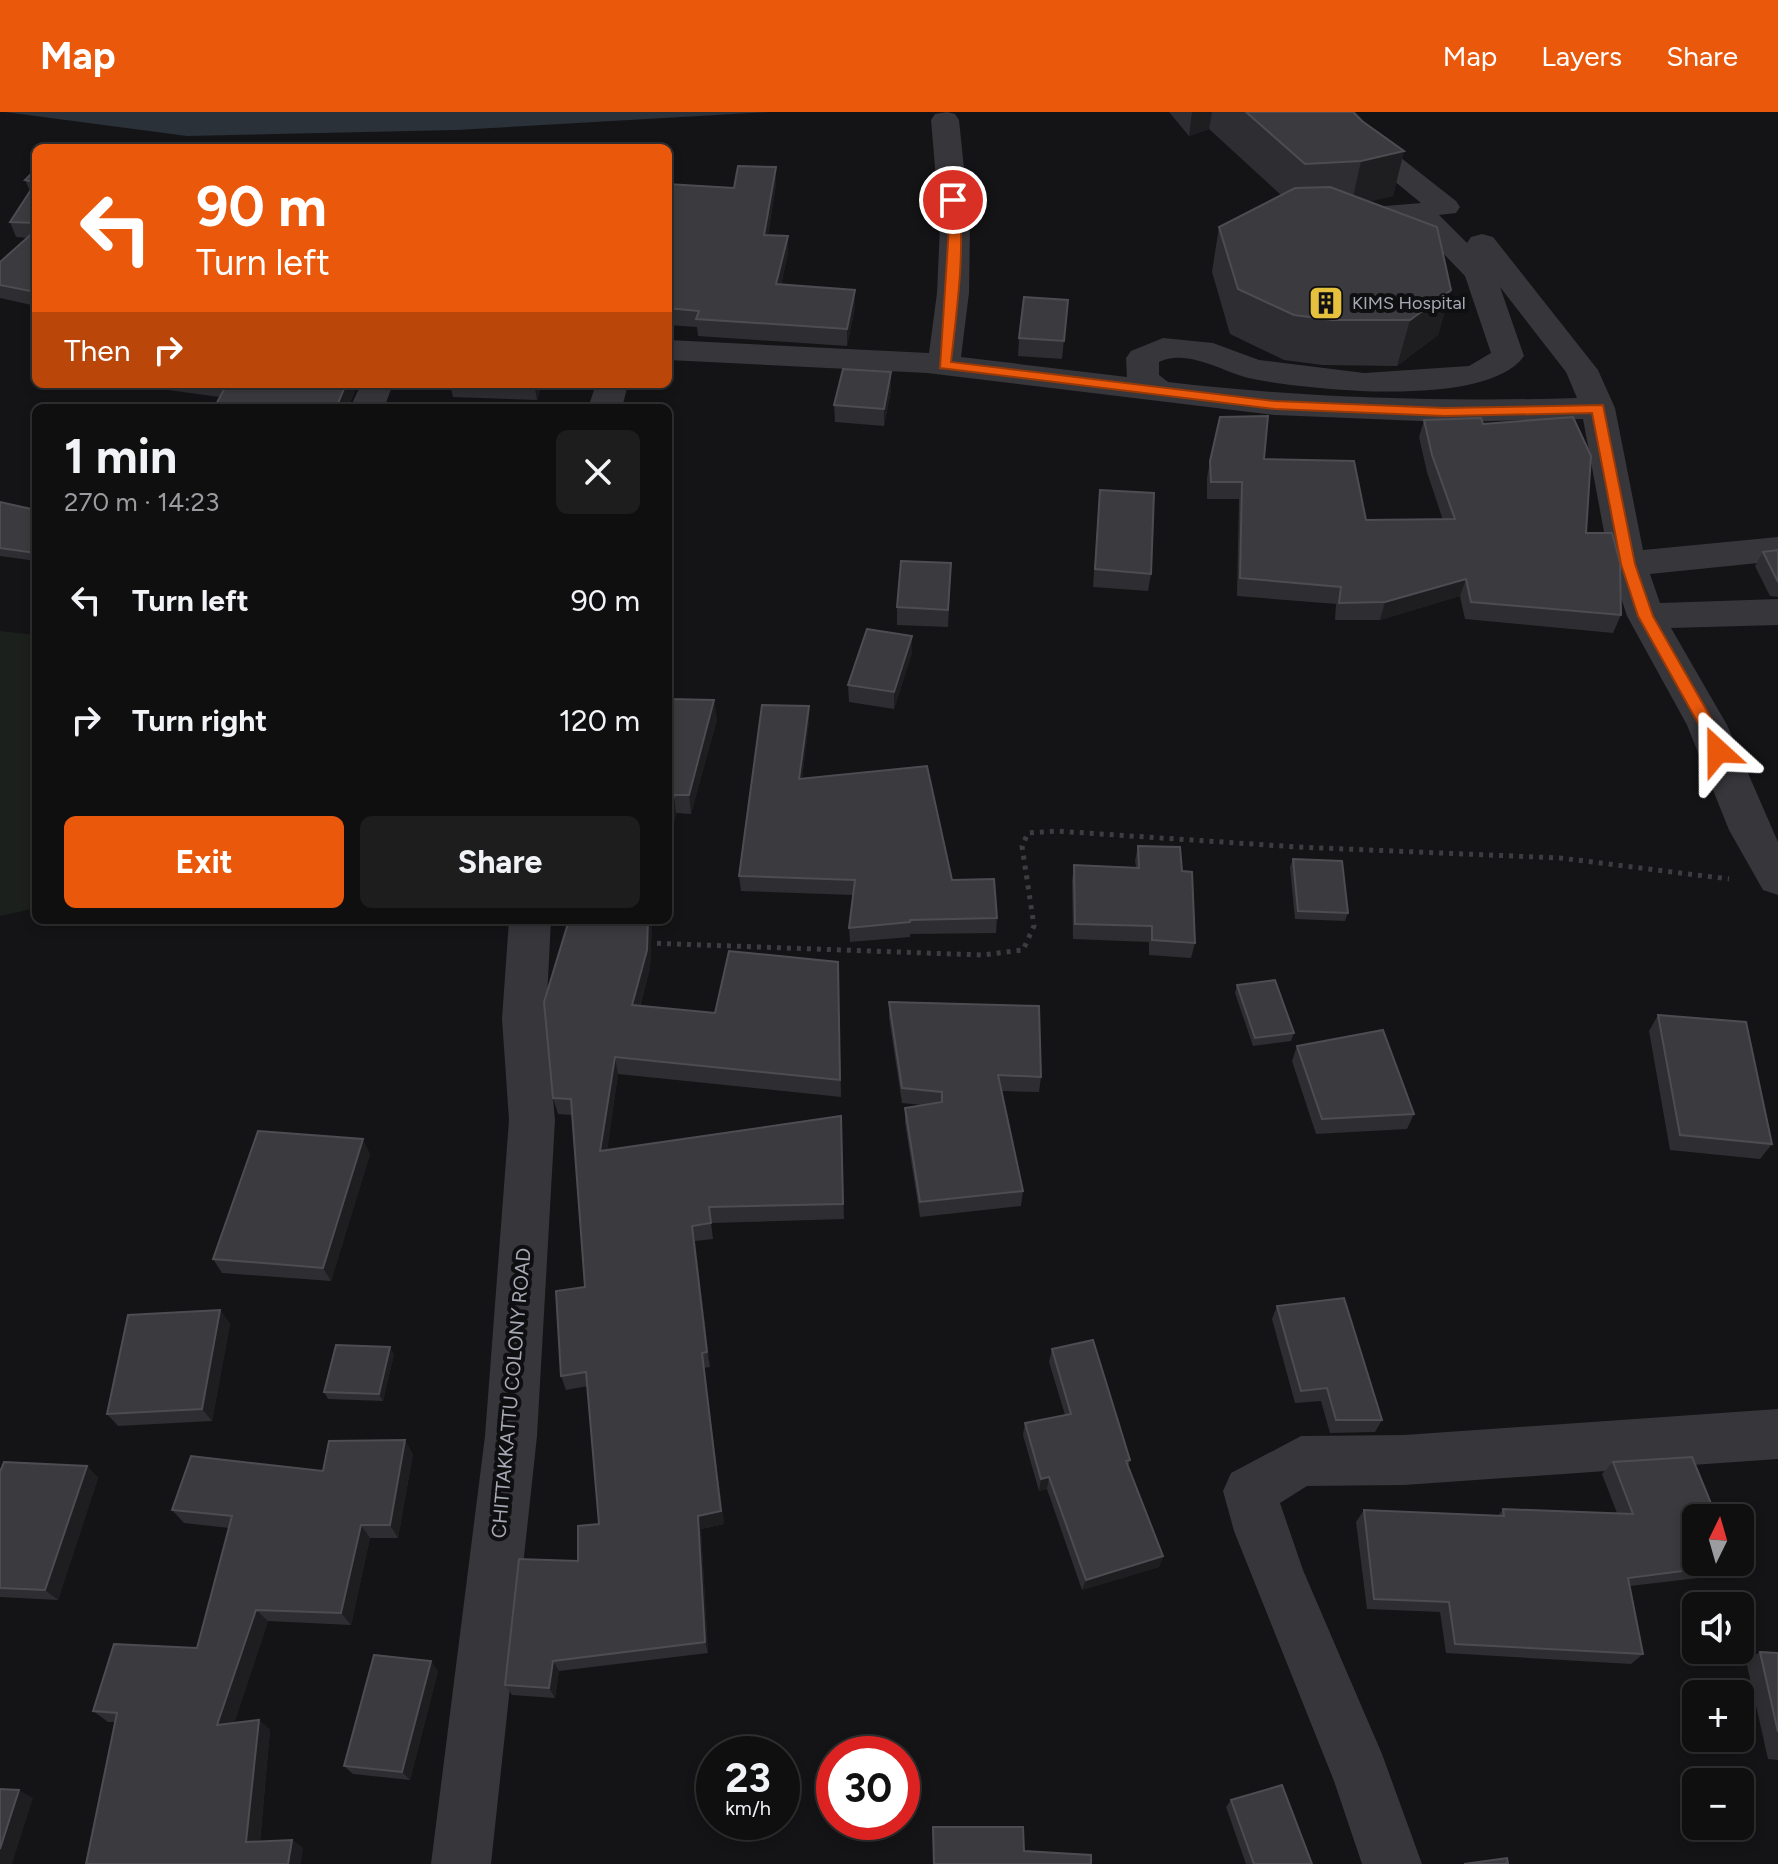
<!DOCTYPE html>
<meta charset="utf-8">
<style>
:root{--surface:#0f0f10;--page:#1d1d1e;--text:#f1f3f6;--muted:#9b9c9f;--line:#2f2f30;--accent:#ea580c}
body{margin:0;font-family:Figtree,sans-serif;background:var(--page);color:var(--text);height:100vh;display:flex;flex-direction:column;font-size:30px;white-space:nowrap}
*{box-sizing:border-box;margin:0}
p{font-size:26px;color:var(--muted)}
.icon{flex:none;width:44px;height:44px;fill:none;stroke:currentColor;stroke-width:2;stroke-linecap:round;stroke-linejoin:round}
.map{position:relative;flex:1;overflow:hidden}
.drawer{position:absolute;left:32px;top:292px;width:640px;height:520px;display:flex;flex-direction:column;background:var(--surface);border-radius:12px;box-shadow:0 4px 12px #0003,0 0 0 2px var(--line)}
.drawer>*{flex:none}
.banner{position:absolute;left:32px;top:32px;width:640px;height:244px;border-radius:12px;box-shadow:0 4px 12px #0003,0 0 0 2px var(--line);background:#ea580c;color:#fff;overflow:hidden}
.needle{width:52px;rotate:5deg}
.tools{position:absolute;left:1682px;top:1392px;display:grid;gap:16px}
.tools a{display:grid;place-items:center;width:72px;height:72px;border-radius:12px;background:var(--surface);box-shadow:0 4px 12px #0003,0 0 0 2px var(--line);font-size:40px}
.speed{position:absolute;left:696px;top:1624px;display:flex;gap:16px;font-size:40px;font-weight:700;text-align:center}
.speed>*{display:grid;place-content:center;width:104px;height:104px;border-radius:50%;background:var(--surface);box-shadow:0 4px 12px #0003,0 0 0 2px var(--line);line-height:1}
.speed small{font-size:20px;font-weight:400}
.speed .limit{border:12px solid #d22;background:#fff;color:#111}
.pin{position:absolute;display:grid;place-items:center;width:68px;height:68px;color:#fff;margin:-34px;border:4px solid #fff;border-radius:50%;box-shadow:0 2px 8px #0007}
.me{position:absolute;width:88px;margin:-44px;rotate:336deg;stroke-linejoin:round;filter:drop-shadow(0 0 6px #0008)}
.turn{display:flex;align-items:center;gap:28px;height:168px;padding:0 32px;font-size:36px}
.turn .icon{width:104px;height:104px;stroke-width:2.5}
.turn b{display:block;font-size:56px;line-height:68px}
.then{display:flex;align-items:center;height:76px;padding:0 32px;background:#0003;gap:16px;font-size:30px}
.round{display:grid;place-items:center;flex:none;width:84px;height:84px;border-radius:12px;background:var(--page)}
.summary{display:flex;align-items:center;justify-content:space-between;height:136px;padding:0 32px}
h1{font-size:48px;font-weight:700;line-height:60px}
.primary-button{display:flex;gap:16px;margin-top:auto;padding:16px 32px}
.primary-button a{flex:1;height:92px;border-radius:12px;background:var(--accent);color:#fff;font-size:32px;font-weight:700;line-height:92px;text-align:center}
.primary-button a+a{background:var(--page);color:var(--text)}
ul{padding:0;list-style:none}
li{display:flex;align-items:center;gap:24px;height:120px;padding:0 32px}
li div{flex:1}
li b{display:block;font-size:30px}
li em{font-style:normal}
header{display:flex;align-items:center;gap:48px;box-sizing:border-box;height:112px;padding:0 40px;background:var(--accent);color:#fff}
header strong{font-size:38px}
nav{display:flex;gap:44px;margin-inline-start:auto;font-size:28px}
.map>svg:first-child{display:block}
</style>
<header>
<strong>Map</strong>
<nav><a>Map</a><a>Layers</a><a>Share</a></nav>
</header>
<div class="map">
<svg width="1778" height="1752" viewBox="0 0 1778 1752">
<rect width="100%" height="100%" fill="#141416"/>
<path fill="#1b201c" d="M 0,519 L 36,523 L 36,796 L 0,804 Z"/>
<path fill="#2b3139" d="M 5,0 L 770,0 L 456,18 L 187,24 Z"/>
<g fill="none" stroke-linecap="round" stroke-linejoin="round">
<path stroke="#3c3d41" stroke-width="5" stroke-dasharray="4 6" stroke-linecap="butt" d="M 647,831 L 982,843 L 1023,838 L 1034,814 L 1022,734 L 1028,721 L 1056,719 L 1297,735 L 1560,746 L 1729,767"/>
<path fill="#36363b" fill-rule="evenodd" d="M 947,0 L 955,2 L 959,8 L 970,114 L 969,181 L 961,245 L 1127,265 L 1126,246 L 1131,239 L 1163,226 L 1213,231 L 1259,248 L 1364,261 L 1469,254 L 1491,241 L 1465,164 L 1412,109 L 1337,116 L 1326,113 L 1322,107 L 1326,101 L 1337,98 L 1421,91 L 1371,50 L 1326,0 L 1355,0 L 1391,38 L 1456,89 L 1460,95 L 1456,101 L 1439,103 L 1467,131 L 1471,125 L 1482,122 L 1493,125 L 1598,258 L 1615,296 L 1643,438 L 1778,425 L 1778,449 L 1650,462 L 1660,491 L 1778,487 L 1778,513 L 1671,516 L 1727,613 L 1778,730 L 1778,783 L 1763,778 L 1729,718 L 1687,613 L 1627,504 L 1610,452 L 1583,307 L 1445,310 L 1275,303 L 927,261 L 668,248 L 668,228 L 929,241 L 937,181 L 940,114 L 931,8 L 935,2 ZM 1500,175 L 1566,260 L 1577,286 C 1439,290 1305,286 1168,270 L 1159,263 L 1159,250 C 1189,236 1223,261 1253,267 C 1311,278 1487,297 1524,244 Z
M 361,272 L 393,272 L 384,296 L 350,296 Z
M 596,272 L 628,272 L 622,296 L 588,296 Z
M 509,808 L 551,808 L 546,907 L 555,1008 L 537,1324 L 491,1752 L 431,1752 L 485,1324 L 509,1008 L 502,907 Z
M 1778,1297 L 1778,1347 L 1404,1373 L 1307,1374 L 1280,1391 L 1303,1458 L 1382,1642 L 1422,1752 L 1362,1752 L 1334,1669 L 1234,1419 L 1223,1379 L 1231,1361 L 1301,1324 L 1404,1323 Z"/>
</g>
<path fill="#2e2d31" d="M 1169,0 L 1353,0 L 1362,9 L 1404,39 L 1393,84 L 1368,89 L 1451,178 L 1438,223 L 1397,254 L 1322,253 L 1284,248 L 1230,222 L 1212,160 L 1219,115 L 1281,83 L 1209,17 L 1189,24 Z
M 776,55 L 776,72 L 768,123 L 788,141 L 781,173 L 855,195 L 847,234 L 698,224 L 697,215 L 668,213 L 668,72 L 734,76 Z
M 36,57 L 36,194 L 0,186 L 0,150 L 28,126 L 16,125 L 10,110 L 30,79 L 25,68 Z
M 1068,188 L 1062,247 L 1018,244 L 1019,226 Z
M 124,272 L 358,272 L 348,296 L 214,296 L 220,285 Z
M 450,272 L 542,272 L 537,288 L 453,285 Z
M 891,278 L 884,314 L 835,310 L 834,293 Z
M 1424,308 L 1483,312 L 1586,421 L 1621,503 L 1613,521 L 1465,507 L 1460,484 L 1380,508 L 1335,508 L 1336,492 L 1237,484 L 1239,387 L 1207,387 L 1207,366 L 1210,349 L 1264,347 L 1366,408 L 1443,408 L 1427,360 L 1419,325 Z
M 1100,378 L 1151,462 L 1148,479 L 1093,475 Z
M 0,390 L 36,398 L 36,449 L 0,444 Z
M 1778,438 L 1778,485 L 1770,484 L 1755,454 L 1763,440 Z
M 951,451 L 948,515 L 897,513 L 897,495 Z
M 912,524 L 912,541 L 894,597 L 849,590 L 848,573 Z
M 668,590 L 717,607 L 691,702 L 676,701 L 668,741 Z
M 809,594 L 809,609 L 802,667 L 952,768 L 997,806 L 996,821 L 910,822 L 910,825 L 850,830 L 849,816 L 853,783 L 741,779 L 739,764 Z
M 1138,734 L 1182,759 L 1195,831 L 1191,846 L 1149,843 L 1149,830 L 1073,827 L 1072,769 L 1074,753 L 1136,755 L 1135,749 Z
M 1293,747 L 1348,801 L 1345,809 L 1295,807 L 1290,755 Z
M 569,808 L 652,808 L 650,856 L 640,894 L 715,901 L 838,850 L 841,985 L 618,962 L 607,1038 L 841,1004 L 844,1107 L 711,1111 L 713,1127 L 695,1129 L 710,1255 L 704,1256 L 724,1412 L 701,1417 L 708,1541 L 559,1559 L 555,1586 L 512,1583 L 505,1573 L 599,1412 L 588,1274 L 566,1278 L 561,1264 L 585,1175 L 572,1003 L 558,1002 L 553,986 Z
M 1237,873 L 1294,921 L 1291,929 L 1253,934 L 1235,881 Z
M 889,890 L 1041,965 L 1039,980 L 1002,979 L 1023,1079 L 1021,1094 L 920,1105 L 905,1011 L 905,996 L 922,993 L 902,991 L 889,906 Z
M 1658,903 L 1772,1032 L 1760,1047 L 1670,1038 L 1649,919 Z
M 1297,934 L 1414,1002 L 1407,1017 L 1316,1022 L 1292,949 Z
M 370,1042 L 331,1169 L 222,1161 L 213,1147 Z
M 1277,1194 L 1382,1308 L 1375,1320 L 1330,1321 L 1321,1289 L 1295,1291 L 1272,1207 Z
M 220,1198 L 230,1212 L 212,1309 L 118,1314 L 107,1302 Z
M 1052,1237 L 1130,1348 L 1128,1355 L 1163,1444 L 1159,1455 L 1082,1478 L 1047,1377 L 1039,1379 L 1023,1323 L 1025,1311 L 1065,1303 L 1049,1250 Z
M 394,1242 L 383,1289 L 328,1287 L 324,1280 Z
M 413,1342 L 398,1426 L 370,1426 L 351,1513 L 268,1509 L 234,1611 L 259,1608 L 270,1618 L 260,1730 L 292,1728 L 303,1736 L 86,1752 L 115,1610 L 108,1610 L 93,1599 L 197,1536 L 229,1416 L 184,1411 L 172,1398 L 323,1359 Z
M 1613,1350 L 1737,1452 L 1724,1463 L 1630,1474 L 1643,1542 L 1631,1552 L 1446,1541 L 1440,1500 L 1367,1497 L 1356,1410 L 1364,1398 L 1498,1404 L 1503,1397 L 1617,1401 L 1602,1362 Z
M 87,1354 L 98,1366 L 58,1488 L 0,1485 L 0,1360 Z
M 1760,1540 L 1778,1541 L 1778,1648 L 1768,1647 L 1746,1549 Z
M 438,1559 L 410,1668 L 353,1662 L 344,1654 Z
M 1231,1688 L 1312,1752 L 1246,1752 L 1226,1695 Z"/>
<path fill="#1e1e20" d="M 1192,0 L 1212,0 L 1209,17 L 1189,24 Z
M 1404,39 L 1393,84 L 1351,94 L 1361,49 Z
M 776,55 L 776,72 L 765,140 L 764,123 Z
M 788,124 L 788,141 L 777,189 L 776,172 Z
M 36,169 L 36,192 L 30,179 Z
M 855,178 L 855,195 L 847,234 L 847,217 Z
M 1451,178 L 1438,223 L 1397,254 L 1410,208 Z
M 891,260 L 891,278 L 884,314 L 884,297 Z
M 346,272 L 358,272 L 348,296 L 336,296 Z
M 534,272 L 542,272 L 537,288 Z
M 672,352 L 674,369 L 668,397 L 668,370 Z
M 1466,467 L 1460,484 L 1380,508 L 1385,490 Z
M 912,524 L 912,541 L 894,597 L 894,580 Z
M 714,588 L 717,607 L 691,702 L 689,683 Z
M 809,594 L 809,609 L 800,682 L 799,667 Z
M 674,683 L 676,701 L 668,741 L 668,709 Z
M 648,808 L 652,808 L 650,856 L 635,910 L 632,893 Z
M 615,945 L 618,962 L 605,1055 L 600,1039 Z
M 363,1027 L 370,1042 L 331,1169 L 323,1156 Z
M 692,1114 L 695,1129 L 710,1255 L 707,1240 Z
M 220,1198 L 230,1212 L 212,1309 L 202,1297 Z
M 390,1235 L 394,1242 L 383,1289 L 379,1282 Z
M 702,1241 L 704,1256 L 724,1412 L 701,1417 L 708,1541 L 705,1530 L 698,1404 Z
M 405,1328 L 413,1342 L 398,1426 L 390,1413 Z
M 87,1354 L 98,1366 L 58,1488 L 45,1478 Z
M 1049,1365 L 1047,1377 L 1039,1379 L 1041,1367 Z
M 361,1413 L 370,1426 L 351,1513 L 341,1501 Z
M 1163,1444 L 1159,1455 L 1082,1478 L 1086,1468 Z
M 256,1498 L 268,1509 L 230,1623 L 217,1613 Z
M 431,1549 L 438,1559 L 410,1668 L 402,1660 Z
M 553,1549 L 559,1559 L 555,1586 L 549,1576 Z
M 259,1608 L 270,1618 L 259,1738 L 246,1730 Z
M 19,1678 L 33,1686 L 12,1752 L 0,1752 L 0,1737 Z
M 292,1728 L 303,1736 L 301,1752 L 288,1752 Z"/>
<path fill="#3b3b3f" stroke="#4c4c52" stroke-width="2" d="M 1246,0 L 1353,0 L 1362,9 L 1404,39 L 1361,49 L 1305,52 Z
M 738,54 L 776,55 L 764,123 L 788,124 L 776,172 L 855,178 L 847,217 L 696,207 L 699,199 L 668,196 L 668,72 L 734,76 Z
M 36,57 L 36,70 L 25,68 Z
M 36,70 L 36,111 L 10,110 Z
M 1330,75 L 1437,115 L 1451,178 L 1410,208 L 1333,208 L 1294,203 L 1238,177 L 1219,115 L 1295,76 Z
M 36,118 L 36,169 L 30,179 L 0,173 L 0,150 Z
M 1024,185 L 1068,188 L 1064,229 L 1019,226 Z
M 843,257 L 891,260 L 884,297 L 834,293 Z
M 227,272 L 346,272 L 336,296 L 265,295 L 265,296 L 214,296 Z
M 1268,304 L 1264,347 L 1354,349 L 1366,408 L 1455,407 L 1432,343 L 1424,308 L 1481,306 L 1483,312 L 1573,305 L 1591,344 L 1586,421 L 1612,421 L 1620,451 L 1621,503 L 1471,490 L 1466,467 L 1385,490 L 1339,491 L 1341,475 L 1240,466 L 1242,370 L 1211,370 L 1210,349 L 1220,305 Z
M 668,352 L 672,352 L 668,370 Z
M 1100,378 L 1154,381 L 1151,462 L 1095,457 Z
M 0,390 L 36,398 L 36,441 L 0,436 Z
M 1778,438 L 1778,470 L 1763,440 Z
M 901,449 L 951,451 L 948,498 L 897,495 Z
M 867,517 L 912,524 L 894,580 L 848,573 Z
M 669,587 L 714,588 L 689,683 L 674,683 L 668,709 Z
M 762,593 L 809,594 L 799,667 L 927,654 L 952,768 L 994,767 L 997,806 L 910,808 L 910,810 L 849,816 L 855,768 L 739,764 Z
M 1138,734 L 1180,735 L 1182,759 L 1192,760 L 1195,831 L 1152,828 L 1152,814 L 1075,812 L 1074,753 L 1139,756 Z
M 1293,747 L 1342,749 L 1348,801 L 1298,799 Z
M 569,808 L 648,808 L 647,838 L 632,893 L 715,901 L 729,839 L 838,850 L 840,968 L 615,945 L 600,1039 L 841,1004 L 843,1092 L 709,1095 L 711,1111 L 692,1114 L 707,1240 L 702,1241 L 721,1399 L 698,1404 L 705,1530 L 553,1549 L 549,1576 L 505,1573 L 519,1447 L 578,1449 L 578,1414 L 599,1412 L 586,1260 L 561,1264 L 556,1179 L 585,1175 L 571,987 L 553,986 L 544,890 Z
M 1275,868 L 1294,921 L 1255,926 L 1237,873 Z
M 889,890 L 1039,894 L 1041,965 L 998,963 L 1023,1079 L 920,1090 L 905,996 L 942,990 L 942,980 L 902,976 Z
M 1658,903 L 1746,910 L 1772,1032 L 1680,1023 Z
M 1383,918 L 1414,1002 L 1322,1007 L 1297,934 Z
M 258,1019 L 363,1027 L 323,1156 L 213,1147 Z
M 1344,1186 L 1382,1308 L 1336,1308 L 1327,1276 L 1301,1279 L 1277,1194 Z
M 220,1198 L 202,1297 L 107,1302 L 128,1203 Z
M 1093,1228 L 1130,1348 L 1126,1349 L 1163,1444 L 1086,1468 L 1049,1365 L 1041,1367 L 1025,1311 L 1071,1302 L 1052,1237 Z
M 336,1233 L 390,1235 L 379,1282 L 324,1280 Z
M 405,1328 L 390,1413 L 361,1413 L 341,1501 L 256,1498 L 217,1613 L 259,1608 L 246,1730 L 292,1728 L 288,1752 L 86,1752 L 117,1601 L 93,1599 L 114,1532 L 197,1536 L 232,1404 L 172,1398 L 191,1344 L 323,1359 L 329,1329 Z
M 1692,1345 L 1717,1406 L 1696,1406 L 1696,1450 L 1736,1450 L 1737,1452 L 1628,1466 L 1643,1542 L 1455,1532 L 1449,1490 L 1374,1487 L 1364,1398 L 1504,1404 L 1503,1397 L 1633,1402 L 1613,1350 Z
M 4,1350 L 87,1354 L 45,1478 L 0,1476 L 0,1360 Z
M 1760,1540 L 1778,1541 L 1778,1620 Z
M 374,1543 L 431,1549 L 402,1660 L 344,1654 Z
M 1282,1673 L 1312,1752 L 1254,1752 L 1231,1688 Z
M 0,1677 L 19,1678 L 0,1737 Z
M 933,1715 L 1023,1715 L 1024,1739 L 1091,1743 L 1091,1752 L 934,1752 Z
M 1507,1746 L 1508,1752 L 1464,1752 Z"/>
<path fill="#ea580c" stroke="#983908" stroke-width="2" d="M 953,85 L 959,88 C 965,142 957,196 951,250 L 1275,289 L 1445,296 L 1603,293 L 1635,452 L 1653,504 L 1715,613 L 1726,639 L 1723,643 L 1712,643 L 1699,613 L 1638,504 L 1621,452 L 1592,301 L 1445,304 L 1275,297 L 940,256 L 949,114 L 947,88 Z"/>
<defs>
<g id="building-square" transform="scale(1.8)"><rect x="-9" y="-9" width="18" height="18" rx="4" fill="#e5c13d" stroke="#0f0f11"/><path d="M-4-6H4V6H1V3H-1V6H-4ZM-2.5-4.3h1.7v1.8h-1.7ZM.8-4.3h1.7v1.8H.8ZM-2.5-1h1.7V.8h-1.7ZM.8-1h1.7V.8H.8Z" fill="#111"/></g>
</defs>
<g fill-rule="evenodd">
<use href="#building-square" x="1326" y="191"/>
</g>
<g text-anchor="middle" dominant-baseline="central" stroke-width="8" stroke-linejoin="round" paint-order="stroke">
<g font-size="18" fill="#a7aab5" stroke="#0f0f11" text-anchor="start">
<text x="1352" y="191">KIMS Hospital</text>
</g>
<g font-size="20" fill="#a7aab5" stroke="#0f0f11">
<text transform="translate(511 1281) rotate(-85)">CHITTAKKATTU COLONY ROAD</text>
</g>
</g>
</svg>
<div class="tools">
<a><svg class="needle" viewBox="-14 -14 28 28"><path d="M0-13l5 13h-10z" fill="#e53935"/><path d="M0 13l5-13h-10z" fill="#9b9c9f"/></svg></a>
<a><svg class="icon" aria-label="sound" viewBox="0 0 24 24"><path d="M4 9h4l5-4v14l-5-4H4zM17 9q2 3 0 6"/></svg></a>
<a>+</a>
<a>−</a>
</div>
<div class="speed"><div>23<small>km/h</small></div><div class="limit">30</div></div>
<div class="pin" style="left:953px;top:88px;background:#d93025"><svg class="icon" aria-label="arrive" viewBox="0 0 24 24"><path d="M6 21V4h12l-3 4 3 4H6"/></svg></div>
<svg class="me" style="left:1718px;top:639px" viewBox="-20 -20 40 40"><path d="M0-17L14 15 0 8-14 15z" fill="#ea580c" stroke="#fff" stroke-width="4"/></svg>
<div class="banner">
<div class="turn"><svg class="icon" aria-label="left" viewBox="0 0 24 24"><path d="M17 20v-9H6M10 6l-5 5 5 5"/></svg><div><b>90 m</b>Turn left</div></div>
<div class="then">Then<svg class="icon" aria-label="right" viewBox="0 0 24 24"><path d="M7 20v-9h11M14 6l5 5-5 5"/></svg></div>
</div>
<section class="drawer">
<div class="summary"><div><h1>1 min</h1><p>270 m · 14:23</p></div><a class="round"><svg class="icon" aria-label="close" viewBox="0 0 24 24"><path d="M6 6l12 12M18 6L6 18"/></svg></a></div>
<ul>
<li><svg class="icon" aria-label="left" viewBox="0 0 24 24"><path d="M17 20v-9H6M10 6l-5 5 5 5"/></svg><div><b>Turn left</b></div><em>90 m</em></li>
<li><svg class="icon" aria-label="right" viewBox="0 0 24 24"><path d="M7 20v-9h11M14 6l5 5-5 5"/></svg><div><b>Turn right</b></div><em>120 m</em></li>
</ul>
<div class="primary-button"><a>Exit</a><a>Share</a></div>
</section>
</div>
